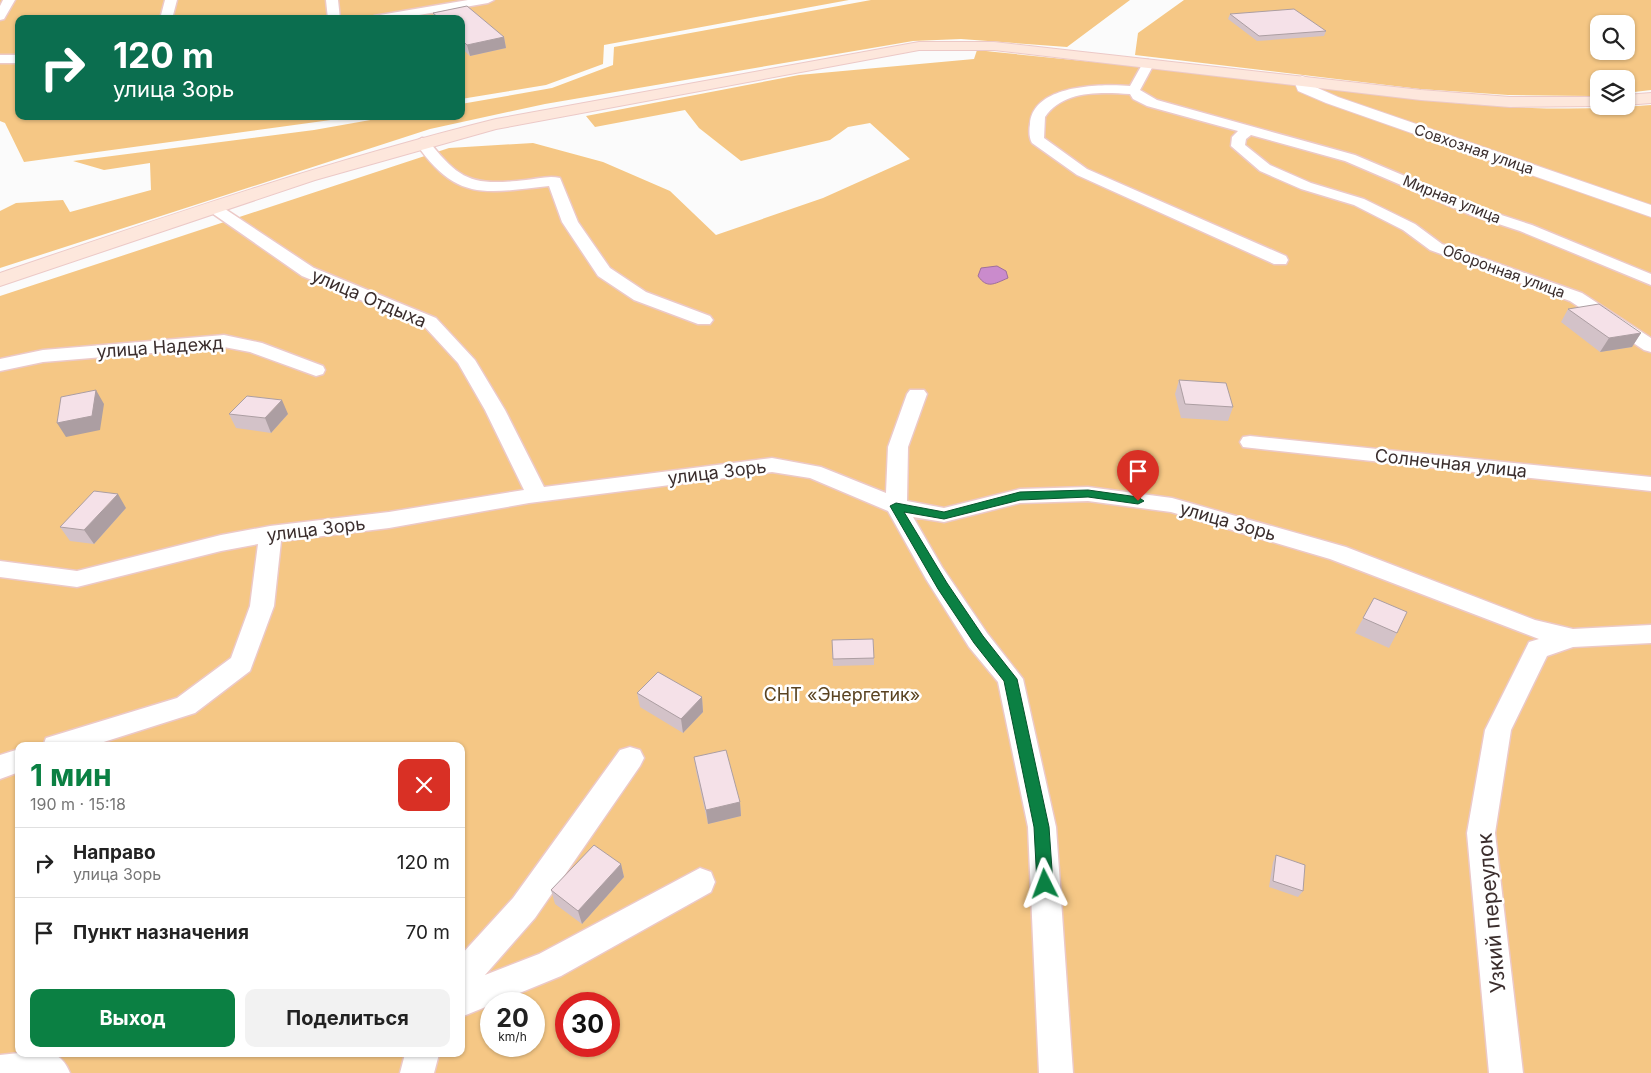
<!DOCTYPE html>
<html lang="ru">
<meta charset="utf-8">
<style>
:root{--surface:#fff;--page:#f2f2f2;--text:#222;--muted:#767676;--line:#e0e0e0;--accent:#0b8043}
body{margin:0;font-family:Inter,sans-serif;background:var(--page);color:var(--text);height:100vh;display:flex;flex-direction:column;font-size:19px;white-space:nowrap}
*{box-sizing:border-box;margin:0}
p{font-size:16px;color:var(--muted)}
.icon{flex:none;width:28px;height:28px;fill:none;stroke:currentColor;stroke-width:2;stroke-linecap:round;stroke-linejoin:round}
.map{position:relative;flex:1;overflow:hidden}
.sheet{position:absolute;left:15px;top:742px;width:450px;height:315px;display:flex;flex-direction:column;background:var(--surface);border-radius:10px;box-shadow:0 1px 4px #0004}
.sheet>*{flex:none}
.top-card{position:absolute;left:15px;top:15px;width:450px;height:105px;border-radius:10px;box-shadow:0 1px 4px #0004;background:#0b6e4f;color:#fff;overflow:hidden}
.tools{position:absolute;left:1590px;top:15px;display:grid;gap:10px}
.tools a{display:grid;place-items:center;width:45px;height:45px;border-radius:10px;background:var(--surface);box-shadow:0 1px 4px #0004;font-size:25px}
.speed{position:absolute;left:480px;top:992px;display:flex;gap:10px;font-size:25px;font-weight:700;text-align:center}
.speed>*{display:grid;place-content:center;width:65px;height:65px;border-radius:50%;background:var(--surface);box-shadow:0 1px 4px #0004;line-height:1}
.speed small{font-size:12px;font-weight:400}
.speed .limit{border:8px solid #d22;background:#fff;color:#111}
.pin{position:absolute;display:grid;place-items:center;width:42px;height:42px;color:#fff;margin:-51px -21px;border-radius:50% 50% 50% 0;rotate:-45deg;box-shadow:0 0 5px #0007}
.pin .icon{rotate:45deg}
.me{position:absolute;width:55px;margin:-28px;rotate:357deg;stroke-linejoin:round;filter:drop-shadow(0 0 4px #0008)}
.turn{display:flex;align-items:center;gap:18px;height:105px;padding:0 15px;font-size:22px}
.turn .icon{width:65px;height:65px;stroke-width:2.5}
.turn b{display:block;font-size:35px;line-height:42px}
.round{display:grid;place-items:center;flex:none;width:52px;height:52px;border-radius:10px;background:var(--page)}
.summary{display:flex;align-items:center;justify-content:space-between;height:85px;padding:0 15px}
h1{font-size:30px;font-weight:700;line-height:38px;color:var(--accent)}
.button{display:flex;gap:10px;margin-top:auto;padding:10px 15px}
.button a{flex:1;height:58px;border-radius:10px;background:var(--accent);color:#fff;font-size:20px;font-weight:700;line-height:58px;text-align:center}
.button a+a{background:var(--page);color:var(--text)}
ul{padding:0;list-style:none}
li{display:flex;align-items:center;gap:15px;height:70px;padding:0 15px;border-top:1px solid var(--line)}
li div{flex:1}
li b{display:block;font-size:19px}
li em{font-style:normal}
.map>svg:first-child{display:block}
</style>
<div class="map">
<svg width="1651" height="1073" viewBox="0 0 1651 1073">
<rect width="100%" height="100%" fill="#fbfbfb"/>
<path fill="#f5c785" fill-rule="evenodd" d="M 0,0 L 849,0 L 604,45 L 603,64 L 546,85 L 461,99 L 461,19 L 19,19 L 19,116 L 360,116 L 24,162 L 5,123 L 0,121 Z
M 871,0 L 1130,0 L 1067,47 L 961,39 L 913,41 L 545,104 L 430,129 L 0,268 L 0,211 L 16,203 L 63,200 L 70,212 L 151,190 L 150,163 L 104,170 L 73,161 L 314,130 L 393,116 L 461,116 L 461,104 L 552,88 L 613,65 L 614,47 Z
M 1184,0 L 1651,0 L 1651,90 L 1626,93 L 1626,79 L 1599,79 L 1599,95 L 1592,96 L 1508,95 L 1420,89 L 1135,55 L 1138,33 ZM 1599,24 L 1626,24 L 1626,51 L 1599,51 Z
M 977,50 C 1069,60 1163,68 1255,80 C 1387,96 1518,117 1651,105 L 1651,1073 L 0,1073 L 0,296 L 449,148 L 533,143 L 603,162 L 670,191 L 716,235 L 823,198 L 910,159 L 870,123 L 848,127 L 830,140 L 741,161 L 699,128 L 685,110 L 595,127 L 586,116 L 799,75 L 974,59 ZM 19,746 L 461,746 L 461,1054 L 19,1054 ZM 491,1004 L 534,1004 L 534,1046 L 491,1046 ZM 566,1004 L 609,1004 L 609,1046 L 566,1046 Z"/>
<path fill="#ca8bcc" stroke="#9f6f9c" d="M 997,266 L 1006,271 L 1008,278 C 994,284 987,289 978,276 L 981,268 Z"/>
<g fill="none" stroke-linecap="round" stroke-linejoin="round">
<g stroke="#ecc9c7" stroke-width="3">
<path id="minor" d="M 3,0 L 15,0 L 4,19 L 0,20 L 0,6 Z
M 165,0 L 177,0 L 172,19 L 160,19 Z
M 326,0 L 338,0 L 340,19 L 328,19 Z
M 468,0 L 494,0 L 488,3 L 396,19 L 368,19 L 374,16 Z
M 0,55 L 19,55 L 19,63 L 0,63 Z
M 1148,60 L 1154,64 L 1140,90 L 1157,100 L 1355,155 L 1483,209 L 1532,225 L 1651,274 L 1651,285 L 1520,231 L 1471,215 L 1345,161 L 1251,135 L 1246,139 L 1245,145 L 1270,165 L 1311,183 L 1364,199 L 1415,224 L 1442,244 L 1582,293 L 1651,338 L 1651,352 L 1644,350 L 1570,301 L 1430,250 L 1403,230 L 1354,205 L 1301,189 L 1260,171 L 1231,146 L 1232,137 L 1238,131 L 1147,106 L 1133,99 L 1130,94 C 1101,92 1063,90 1045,117 L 1044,138 L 1087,169 L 1286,256 L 1288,260 L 1286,264 L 1274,264 L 1077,175 L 1032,143 C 1029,138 1029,130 1030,124 C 1033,84 1102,84 1130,86 L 1144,61 Z
M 422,138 L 427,139 C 460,181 472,186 526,180 C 537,179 549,175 560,178 L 578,222 L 610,268 L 646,292 L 710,316 L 713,320 L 710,324 L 698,324 L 634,300 L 598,276 L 562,222 L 549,186 C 484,193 456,202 415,142 Z
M 214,203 L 219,205 L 314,268 L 436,318 L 475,360 L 505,410 L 544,487 L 772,458 L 821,467 L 886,493 L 888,447 L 907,394 L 910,390 L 924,390 L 927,394 L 908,447 L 907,501 L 944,508 L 1020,489 L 1088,487 L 1172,498 L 1346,547 L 1535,620 L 1573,629 L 1651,625 L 1651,643 L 1573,647 L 1547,656 L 1511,730 L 1495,833 L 1523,1073 L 1489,1073 L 1467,833 L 1485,730 L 1529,642 L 1539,639 L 1330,559 L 1171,512 L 1088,501 L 1020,503 L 944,522 L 913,517 L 942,567 L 987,633 L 1023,679 L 1056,827 L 1073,1073 L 1039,1073 L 1028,827 L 998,682 L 969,647 L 926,579 L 888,511 L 810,478 L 772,472 L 529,503 L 389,528 L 281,541 L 274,606 L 250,671 L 195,713 L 91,746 L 43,746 L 46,738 L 177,698 L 231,658 L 250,606 L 258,544 L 221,551 L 77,587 L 0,577 L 0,561 L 77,571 L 221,535 L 270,526 L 389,512 L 524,490 L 485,410 L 458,363 L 424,326 L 302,276 L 209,211 L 206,208 Z
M 224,335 L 262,343 L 323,366 L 325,370 L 323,374 L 316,376 L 250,352 L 224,347 L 43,362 L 0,371 L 0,359 L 43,350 Z
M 1250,436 L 1651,477 L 1651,491 L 1243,447 L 1240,442 L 1243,437 Z
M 630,747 L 640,750 L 644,758 L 640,766 L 535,918 L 485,975 L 539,954 L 700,868 L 711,872 L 715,882 L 711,892 L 561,976 L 461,1017 L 461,955 L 513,898 L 620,750 Z
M 19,749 L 19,772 L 0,779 L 0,755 Z
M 19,1053 C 43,1055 59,1046 70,1073 L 0,1073 L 0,1055 Z
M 405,1054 L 439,1054 L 434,1073 L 400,1073 Z"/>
</g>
<g stroke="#ecc9c7" stroke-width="2">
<path id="tertiary" d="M 1302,76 L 1308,78 L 1311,85 L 1338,97 L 1651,205 L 1651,217 L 1326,103 L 1298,91 L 1294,81 Z"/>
</g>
<g stroke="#ecc9c7" stroke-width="2">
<path id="secondary" d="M 919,42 L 994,42 L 1421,90 L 1510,97 L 1599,97 L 1599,106 L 1601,106 L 1510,107 L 1421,100 L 994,50 L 919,50 L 496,129 L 315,180 L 0,286 L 0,273 C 164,217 327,161 496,119 Z
M 1651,93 L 1651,103 L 1626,105 L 1626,95 Z"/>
</g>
<use href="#minor" fill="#fff" fill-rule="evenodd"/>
<use href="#tertiary" fill="#fff" fill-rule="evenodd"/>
<use href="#secondary" fill="#fde7dc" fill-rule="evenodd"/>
</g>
<path fill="#d3c2c8" d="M 467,6 L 504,37 L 506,48 L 470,56 L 461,48 L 461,19 L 434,19 L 433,13 Z
M 1230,14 L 1326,31 L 1324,36 L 1257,41 L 1228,19 Z
M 1568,309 L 1641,333 L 1632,347 L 1600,352 L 1561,322 Z
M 1179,380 L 1233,407 L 1228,421 L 1181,418 L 1175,394 Z
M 229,414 L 288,414 L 271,433 L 236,428 Z
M 126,508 L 94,544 L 70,541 L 60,527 Z
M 1374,598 L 1397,633 L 1389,648 L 1355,633 Z
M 832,647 L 874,658 L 874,665 L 833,666 Z
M 637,693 L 702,697 L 703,712 L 683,733 L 640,707 Z
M 694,757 L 740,802 L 741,816 L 708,824 L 696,771 Z
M 1276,855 L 1303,891 L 1298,897 L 1269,887 L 1273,862 Z
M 621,864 L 624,877 L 582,924 L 555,904 L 551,890 Z"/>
<path fill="#ac9ea2" d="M 504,37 L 506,48 L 470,56 L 467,45 Z
M 1641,333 L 1632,347 L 1600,352 L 1609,338 Z
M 96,390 L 104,404 L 100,430 L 66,437 L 57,423 Z
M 282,400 L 288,414 L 271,433 L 265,418 Z
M 118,494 L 126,508 L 94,544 L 84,530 Z
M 702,697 L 703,712 L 683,733 L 681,719 Z
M 740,802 L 741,816 L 708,824 L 706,810 Z
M 621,864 L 624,877 L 582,924 L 578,911 Z"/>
<path fill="#f5e1e8" stroke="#ac9ea2" d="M 467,6 L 504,37 L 467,45 L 461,39 L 461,19 L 440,19 L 433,13 Z
M 1294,9 L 1326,31 L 1259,36 L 1230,14 Z
M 1599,304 L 1641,333 L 1609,338 L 1568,309 Z
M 1179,380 L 1226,383 L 1233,407 L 1185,404 Z
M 96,390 L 92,416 L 57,423 L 61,397 Z
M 247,396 L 282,400 L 265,418 L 229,414 Z
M 94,491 L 118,494 L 84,530 L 60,527 Z
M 1374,598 L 1407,612 L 1397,633 L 1363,618 Z
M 873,639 L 874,658 L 833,659 L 832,640 Z
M 658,672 L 702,697 L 681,719 L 637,693 Z
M 726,750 L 740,802 L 706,810 L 694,757 Z
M 594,845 L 621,864 L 578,911 L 551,890 Z
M 1276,855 L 1305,865 L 1303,891 L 1273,881 Z"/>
<path fill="#0b8043" stroke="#07532c" d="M 1088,490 L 1138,497 L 1144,501 L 1138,504 L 1088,497 L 1020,500 L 944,519 L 904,512 L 947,583 L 983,636 L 1017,679 L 1049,827 L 1053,884 L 1050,889 L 1045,891 L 1040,889 L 1037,884 L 1034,827 L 1004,681 L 974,643 L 938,589 L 890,506 L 896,503 L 944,512 L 1020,492 Z"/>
<g text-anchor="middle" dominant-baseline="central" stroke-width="5" stroke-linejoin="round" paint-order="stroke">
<g font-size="15" fill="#3b2e2d" stroke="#fff">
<text transform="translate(1474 149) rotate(19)">Совхозная улица</text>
<text transform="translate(1452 199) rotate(22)">Мирная улица</text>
<text transform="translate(1504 271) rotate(20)">Оборонная улица</text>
</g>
<g font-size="18" fill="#3b2e2d" stroke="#fff">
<text transform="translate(369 298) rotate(23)">улица Отдыха</text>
<text transform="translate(160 347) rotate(-4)">улица Надежд</text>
<text transform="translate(1451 463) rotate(6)">Солнечная улица</text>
<text transform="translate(717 472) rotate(-7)">улица Зорь</text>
<text transform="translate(1228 521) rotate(16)">улица Зорь</text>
<text transform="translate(316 529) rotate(-7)">улица Зорь</text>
</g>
<g font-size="18" fill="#5a4321" stroke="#fff">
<text x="842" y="694">СНТ «Энергетик»</text>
</g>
<g font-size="21" fill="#3b2e2d" stroke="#fff">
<text transform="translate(1491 913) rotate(-95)">Узкий переулок</text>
</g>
</g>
</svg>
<div class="tools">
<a><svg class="icon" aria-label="search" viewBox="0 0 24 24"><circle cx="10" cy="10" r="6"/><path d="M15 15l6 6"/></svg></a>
<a><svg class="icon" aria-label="layers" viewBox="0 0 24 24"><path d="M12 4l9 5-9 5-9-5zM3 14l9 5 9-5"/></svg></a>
</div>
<div class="speed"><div>20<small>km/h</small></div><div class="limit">30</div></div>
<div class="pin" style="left:1138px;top:501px;background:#d93025"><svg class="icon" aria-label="arrive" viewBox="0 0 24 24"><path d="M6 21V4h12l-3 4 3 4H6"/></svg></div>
<svg class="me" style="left:1045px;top:884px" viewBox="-20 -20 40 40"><path d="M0-17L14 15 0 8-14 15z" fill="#0b8043" stroke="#fff" stroke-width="4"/></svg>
<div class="top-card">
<div class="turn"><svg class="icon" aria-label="right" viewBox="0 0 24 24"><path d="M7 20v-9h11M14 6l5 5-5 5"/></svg><div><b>120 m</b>улица Зорь</div></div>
</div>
<section class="sheet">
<div class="summary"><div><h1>1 мин</h1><p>190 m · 15:18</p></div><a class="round" style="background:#d93025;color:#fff"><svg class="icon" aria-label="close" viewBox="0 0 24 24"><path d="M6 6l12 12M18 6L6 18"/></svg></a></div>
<ul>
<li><svg class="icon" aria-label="right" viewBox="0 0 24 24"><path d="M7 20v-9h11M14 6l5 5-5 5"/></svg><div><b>Направо</b><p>улица Зорь</p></div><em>120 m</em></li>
<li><svg class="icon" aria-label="arrive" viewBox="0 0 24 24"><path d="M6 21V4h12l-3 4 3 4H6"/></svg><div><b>Пункт назначения</b></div><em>70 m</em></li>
</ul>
<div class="button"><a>Выход</a><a>Поделиться</a></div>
</section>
</div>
